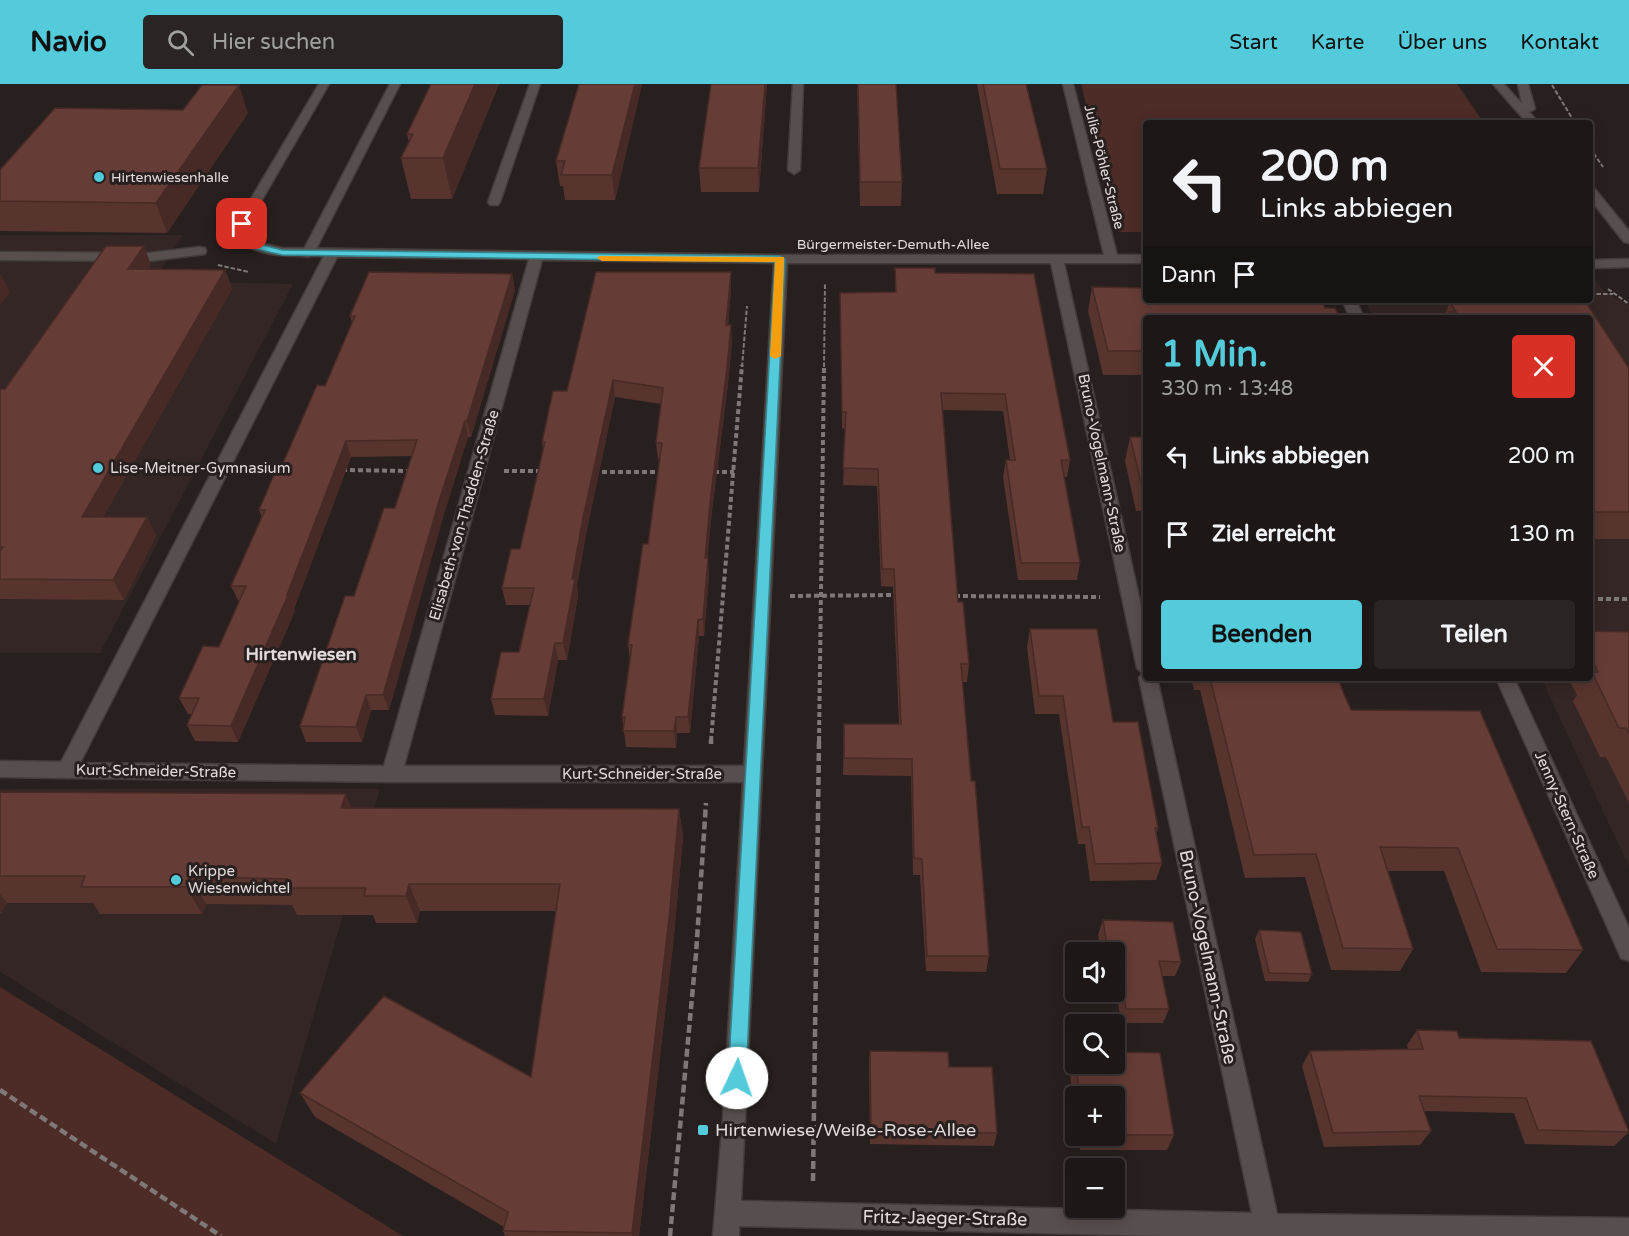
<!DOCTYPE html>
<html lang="de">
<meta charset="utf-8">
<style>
:root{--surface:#1d1817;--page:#2a2524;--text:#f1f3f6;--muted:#a0a0a1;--line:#3b3736;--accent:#53cbdb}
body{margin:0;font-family:"Varela Round",sans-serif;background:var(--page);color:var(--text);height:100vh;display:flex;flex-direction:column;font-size:22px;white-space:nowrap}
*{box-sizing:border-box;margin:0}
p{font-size:20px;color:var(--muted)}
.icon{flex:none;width:33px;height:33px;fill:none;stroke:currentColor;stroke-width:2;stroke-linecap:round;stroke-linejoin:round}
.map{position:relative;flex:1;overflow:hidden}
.side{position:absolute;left:1143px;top:231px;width:450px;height:366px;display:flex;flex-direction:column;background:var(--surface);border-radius:6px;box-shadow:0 3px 15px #0003,0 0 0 2px var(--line)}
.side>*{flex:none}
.banner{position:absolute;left:1143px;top:36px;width:450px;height:183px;border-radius:6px;box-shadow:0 3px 15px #0003,0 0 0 2px var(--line);background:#1d1817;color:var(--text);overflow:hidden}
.buttons{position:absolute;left:1065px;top:858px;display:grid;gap:12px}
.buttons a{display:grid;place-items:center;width:60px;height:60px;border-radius:6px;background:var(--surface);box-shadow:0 3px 15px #0003,0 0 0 2px var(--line);font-size:30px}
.pin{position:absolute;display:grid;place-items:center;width:51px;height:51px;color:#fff;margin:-26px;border-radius:12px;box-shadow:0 3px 9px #0006}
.me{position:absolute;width:66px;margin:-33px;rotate:3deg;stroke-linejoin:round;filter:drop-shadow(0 0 4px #0008)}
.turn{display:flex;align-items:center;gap:21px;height:126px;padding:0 18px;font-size:27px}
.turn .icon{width:78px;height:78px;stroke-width:2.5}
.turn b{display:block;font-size:42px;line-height:51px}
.then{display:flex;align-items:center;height:57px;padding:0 18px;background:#0003;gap:12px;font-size:22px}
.round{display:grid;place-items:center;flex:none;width:63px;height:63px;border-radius:6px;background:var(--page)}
.head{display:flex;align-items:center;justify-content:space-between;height:102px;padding:0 18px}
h1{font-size:36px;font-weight:700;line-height:45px;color:var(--accent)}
.cta{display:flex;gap:12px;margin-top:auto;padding:12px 18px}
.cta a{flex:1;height:69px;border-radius:6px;background:var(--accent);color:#111;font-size:24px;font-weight:700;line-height:69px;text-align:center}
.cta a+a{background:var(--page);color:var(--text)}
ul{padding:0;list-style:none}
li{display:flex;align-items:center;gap:18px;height:78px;padding:0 18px}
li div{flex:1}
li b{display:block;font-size:22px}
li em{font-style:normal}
header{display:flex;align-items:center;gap:36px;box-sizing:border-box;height:84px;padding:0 30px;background:var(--accent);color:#111}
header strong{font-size:28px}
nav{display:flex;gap:33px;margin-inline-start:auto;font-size:21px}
.search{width:420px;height:54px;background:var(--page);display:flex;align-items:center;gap:15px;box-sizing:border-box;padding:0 21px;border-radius:6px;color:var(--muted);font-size:22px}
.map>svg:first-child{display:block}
</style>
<header>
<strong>Navio</strong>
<div class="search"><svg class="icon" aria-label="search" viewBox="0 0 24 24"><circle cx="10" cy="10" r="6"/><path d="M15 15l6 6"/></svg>Hier suchen</div>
<nav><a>Start</a><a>Karte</a><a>Über uns</a><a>Kontakt</a></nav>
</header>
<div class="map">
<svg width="1629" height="1152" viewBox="0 0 1629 1152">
<rect width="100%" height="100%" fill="#27201f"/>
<path fill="#342624" d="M 0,151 L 183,151 L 154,196 L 293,200 L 100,569 L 0,569 Z
M 1590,189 L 1604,207 L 1629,221 L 1629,783 L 1541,594 L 1590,594 L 1590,234 L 1373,234 L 1365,216 L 1590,216 Z
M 0,705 L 380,705 L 276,1060 L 0,888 Z"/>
<path fill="#4d2b27" d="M 1081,0 L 1457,0 L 1484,39 L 1146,39 L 1146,148 L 1118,148 Z
M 0,903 L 403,1152 L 0,1152 Z"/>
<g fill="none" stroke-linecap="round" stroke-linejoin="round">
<g stroke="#423c3b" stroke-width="3">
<path id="lane" d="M 390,0 L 400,0 L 314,169 L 308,173 L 303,172 L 302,169 Z
M 200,163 L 205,164 L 206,167 L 205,170 L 149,177 L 0,176 L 0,168 L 149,169 Z
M 0,677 L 67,678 L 74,681 L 77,686 L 74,691 L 67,694 L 0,693 Z"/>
</g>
<g stroke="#423c3b" stroke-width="3">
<path id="street" d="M 319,0 L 329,0 L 248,140 L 249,151 L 256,158 L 282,164 L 781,171 L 1104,171 L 1063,0 L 1073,0 L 1117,171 L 1146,171 L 1146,179 L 1064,179 L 1146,544 L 1146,594 L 1157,594 L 1277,1130 L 1629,1134 L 1629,1152 L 1163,1152 L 739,1142 L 739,1152 L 713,1152 L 723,1034 L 743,698 L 392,698 L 67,694 L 60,691 L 57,686 L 324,172 C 302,172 251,175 238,154 C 236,150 236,144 236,140 ZM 337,173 L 529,175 L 384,682 L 80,679 ZM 542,176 L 774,179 L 744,682 L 404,682 ZM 787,179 L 1051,179 L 1137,584 L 1142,589 L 1139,594 L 1252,1129 L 741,1117 Z
M 530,0 L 540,0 L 500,118 L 498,121 L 490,121 L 488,118 Z
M 793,0 L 803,0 L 800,86 L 794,90 L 788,86 Z
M 1629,175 L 1629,183 L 1590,184 L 1590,176 Z
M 1342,216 L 1356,216 L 1364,234 L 1350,234 Z
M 1496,594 L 1514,594 L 1629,844 L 1629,877 L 1621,874 L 1618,867 Z"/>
</g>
<g stroke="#423c3b" stroke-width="3">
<path id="secondary" d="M 1493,0 L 1504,0 L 1522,20 L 1518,0 L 1528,0 L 1535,25 L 1529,28 L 1539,39 L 1527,39 Z
M 1590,103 L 1594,104 L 1629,147 L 1629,159 L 1624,158 L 1590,115 Z"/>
</g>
<path stroke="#7e7877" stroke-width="2" stroke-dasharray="4.5 2" stroke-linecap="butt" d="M 1552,1 L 1575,39
M 1590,64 L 1603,83
M 218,181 L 249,188
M 1608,205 L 1629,220
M 1590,210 L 1613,210
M 742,283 L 747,222
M 824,283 L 825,199"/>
<path stroke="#7e7877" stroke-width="4" stroke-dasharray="5 3" stroke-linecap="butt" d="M 252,385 L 281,386
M 342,386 L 410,387
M 504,387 L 542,387
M 594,388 L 662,388
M 714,388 L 734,388
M 790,512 L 896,511
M 955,512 L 1100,513
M 1590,515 L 1629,515
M 711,657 L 742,281
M 819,657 L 824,281"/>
<path stroke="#7e7877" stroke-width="4.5" stroke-dasharray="8 4" stroke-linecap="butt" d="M 711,660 L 711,656
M 0,1006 L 221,1152
M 813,1097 L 819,656
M 670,1152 L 696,870 L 706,719"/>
<use href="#lane" fill="#574f4e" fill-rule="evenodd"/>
<use href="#street" fill="#574f4e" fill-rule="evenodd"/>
<use href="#secondary" fill="#574f4e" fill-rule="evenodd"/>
</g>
<path fill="#58342e" d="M 431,0 L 499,0 L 452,115 L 411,115 L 401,74 L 409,58 L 407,50 Z
M 579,0 L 642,0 L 615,116 L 565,116 L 563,102 L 560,102 L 556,77 Z
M 767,0 L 759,108 L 701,108 L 699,84 Z
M 857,0 L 896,0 L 902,98 L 901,122 L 860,122 Z
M 977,0 L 1026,0 L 1047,85 L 1043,110 L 997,110 Z
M 248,29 L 167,149 L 0,147 L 0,86 Z
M 151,181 L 148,186 L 225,186 L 232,205 L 103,433 L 147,433 L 156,452 L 124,516 L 0,515 L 0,306 L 5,305 Z
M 895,184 L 935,189 L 1070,376 L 1067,393 L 1064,393 L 1080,479 L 1077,496 L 1018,496 L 1003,393 L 1006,376 L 1010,376 L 1003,327 L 943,326 L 958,518 L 969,580 L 967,598 L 962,598 L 989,872 L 986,888 L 926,887 L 920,791 L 913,791 L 911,692 L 843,691 L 844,640 L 899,640 L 893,503 L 881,502 L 877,402 L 843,401 L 845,345 L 842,344 L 840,209 L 895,208 Z
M 1146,189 L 1146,291 L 1103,291 L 1088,227 L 1092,203 L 1143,204 Z
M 512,190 L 515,206 L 471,353 L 468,353 L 443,433 L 389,626 L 371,626 L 362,658 L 306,658 L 300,642 L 354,512 L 395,424 L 412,372 L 351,373 L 294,525 L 295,527 L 238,658 L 195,657 L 187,641 L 192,630 L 188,630 L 179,614 L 219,563 L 239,518 L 231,502 L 262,433 L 259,426 L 325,302 L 352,238 L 350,232 Z
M 731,204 L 728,241 L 732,257 L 728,300 L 712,427 L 707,474 L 709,491 L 704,552 L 699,552 L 690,649 L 677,649 L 676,664 L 626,663 L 622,633 L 630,576 L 628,561 L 648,460 L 660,375 L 658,375 L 656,359 L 661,320 L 615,313 L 586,450 L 577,502 L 578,512 L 567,576 L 558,576 L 548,632 L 495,631 L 491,615 L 519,568 L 530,521 L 506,521 L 502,504 L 520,465 L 543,365 L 542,358 L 567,307 Z
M 1450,218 L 1587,220 L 1629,284 L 1629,455 L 1590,455 L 1590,234 L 1443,234 Z
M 1130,353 L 1146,353 L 1146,427 L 1136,427 L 1125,377 Z
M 1030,545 L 1113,638 L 1158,744 L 1156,751 L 1162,779 L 1156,796 L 1090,797 L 1085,760 L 1078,760 L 1059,630 L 1035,630 L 1027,563 Z
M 1590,547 L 1629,548 L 1629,719 L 1606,673 L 1600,673 L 1573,617 L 1577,611 L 1568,594 L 1590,594 Z
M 1191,594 L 1338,594 L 1344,610 L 1351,626 L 1583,866 L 1566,889 L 1481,888 L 1444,787 L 1388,787 L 1413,865 L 1400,887 L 1331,886 L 1305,793 L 1245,794 L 1200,606 L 1194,606 Z
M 0,708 L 352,724 L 679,725 L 683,753 L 673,861 L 639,1152 L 505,1152 L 503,1147 L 504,1143 L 315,1033 L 300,1009 L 531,993 L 556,827 L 420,827 L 417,839 L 376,839 L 373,831 L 297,831 L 292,821 L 206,820 L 202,830 L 100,830 L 93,819 L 7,819 L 1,829 L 0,829 Z
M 1103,836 L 1181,878 L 1175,892 L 1162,892 L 1169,925 L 1163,939 L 1121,939 L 1114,892 L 1114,868 L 1101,868 L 1098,851 Z
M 1259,846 L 1312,890 L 1308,898 L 1265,897 L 1255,855 Z
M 1417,946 L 1459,954 L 1629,1048 L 1614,1062 L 1525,1060 L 1514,1029 L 1424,1027 L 1431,1047 L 1420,1061 L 1324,1063 L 1302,982 L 1310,967 L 1408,965 L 1407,961 Z
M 870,967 L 949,983 L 997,1049 L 994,1062 L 870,1060 L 869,981 Z
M 1074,968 L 1174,1051 L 1167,1066 L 1080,1066 L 1078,1052 L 1114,1052 L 1114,1012 L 1076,1012 L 1076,1034 L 1069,984 Z"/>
<path fill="#472a26" d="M 475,0 L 499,0 L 452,115 L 443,74 Z
M 635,0 L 642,0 L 615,116 L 612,91 Z
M 765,0 L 767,0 L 759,108 L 758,84 Z
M 239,1 L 248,29 L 167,149 L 156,119 Z
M 144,162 L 151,181 L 136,204 L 128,185 Z
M 225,186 L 232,205 L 92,452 L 82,433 Z
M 731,188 L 731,204 L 727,257 L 726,241 Z
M 0,189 L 10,208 L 0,221 Z
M 512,190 L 515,206 L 471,353 L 467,337 Z
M 731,241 L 732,257 L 728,300 L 712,427 L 706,491 L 705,474 L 711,410 Z
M 613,296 L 615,313 L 586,450 L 577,502 L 578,512 L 567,576 L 563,559 L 572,495 L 583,434 Z
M 465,337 L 468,353 L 443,433 L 389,626 L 383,611 L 439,417 Z
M 346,357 L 351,373 L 294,525 L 295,527 L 238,658 L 231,642 Z
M 147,433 L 156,452 L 124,516 L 113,496 Z
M 708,474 L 709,491 L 704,552 L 703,535 Z
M 698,536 L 699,552 L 690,649 L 688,633 Z
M 555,559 L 558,576 L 548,632 L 544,615 Z
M 366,611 L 371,626 L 362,658 L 356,643 Z
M 676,633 L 677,649 L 676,664 L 674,647 Z
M 346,710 L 357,737 L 341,724 Z
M 679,725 L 683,753 L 673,861 L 639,1152 L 632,1152 L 632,1149 Z
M 190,793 L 206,820 L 202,830 L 186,803 Z
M 409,800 L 420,827 L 417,839 L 406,812 Z
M 0,810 L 7,819 L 1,829 L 0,827 Z"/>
<path fill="#663c36" stroke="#472a26" stroke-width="1.5" d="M 431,0 L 475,0 L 443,74 L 401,74 L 413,50 L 407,50 Z
M 579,0 L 635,0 L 612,91 L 561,91 L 565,77 L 556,77 Z
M 711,0 L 765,0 L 758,84 L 699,84 Z
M 858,0 L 896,0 L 902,98 L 860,98 Z
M 983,0 L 1026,0 L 1047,85 L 1000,85 Z
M 202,1 L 239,1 L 156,119 L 0,117 L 0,86 L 55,24 L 183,26 Z
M 106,162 L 144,162 L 128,185 L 225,186 L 82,433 L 147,433 L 113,496 L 0,495 L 0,467 L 3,463 L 0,463 L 0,306 L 1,305 L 5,305 Z
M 895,184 L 935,184 L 935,189 L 1034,190 L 1070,376 L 1061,376 L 1080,479 L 1021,479 L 1006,376 L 1015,376 L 1005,310 L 941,309 L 958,518 L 963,518 L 969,580 L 961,580 L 971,697 L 975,697 L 989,872 L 927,872 L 922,775 L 914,774 L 912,675 L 844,674 L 844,640 L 901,640 L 894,485 L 882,485 L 878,385 L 843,384 L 846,328 L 842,328 L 840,209 L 896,208 Z
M 369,188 L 512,190 L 467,337 L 465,337 L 439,417 L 383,611 L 366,611 L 356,643 L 300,642 L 345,512 L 354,512 L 384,424 L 395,424 L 417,356 L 346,357 L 287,511 L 288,511 L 231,642 L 187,641 L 199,614 L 179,614 L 203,562 L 219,563 L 246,502 L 231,502 L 265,426 L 259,426 L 279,379 L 283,379 L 317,301 L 325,302 L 355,232 L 350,232 Z
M 596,188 L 731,188 L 726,241 L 731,241 L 727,284 L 711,410 L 705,474 L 708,474 L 703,535 L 698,536 L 688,633 L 676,633 L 674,647 L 623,647 L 625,633 L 622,633 L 632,561 L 628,561 L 643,460 L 648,460 L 662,359 L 656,359 L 663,304 L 613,296 L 583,434 L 572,495 L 575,495 L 563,559 L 555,559 L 544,615 L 491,615 L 501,568 L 519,568 L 534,504 L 502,504 L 511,465 L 520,465 L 545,358 L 542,358 L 553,307 L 567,307 Z
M 1092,203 L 1146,204 L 1146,216 L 1321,216 L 1325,224 L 1335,224 L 1340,234 L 1146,234 L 1146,267 L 1108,267 Z
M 1450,218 L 1587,220 L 1629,284 L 1629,428 L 1590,428 L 1590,234 L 1451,234 L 1448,228 L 1456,228 Z
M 1130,353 L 1146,353 L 1146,402 L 1142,402 Z
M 1030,545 L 1097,545 L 1113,638 L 1138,638 L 1158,744 L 1155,744 L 1162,779 L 1095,780 L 1089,743 L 1082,743 L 1063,612 L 1039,612 Z
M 1590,547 L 1629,548 L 1629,649 L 1626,644 L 1619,644 L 1592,588 L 1598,588 L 1590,571 Z
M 1210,594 L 1338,594 L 1344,610 L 1351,626 L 1480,627 L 1583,866 L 1497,865 L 1458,764 L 1380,763 L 1413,865 L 1343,864 L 1316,770 L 1254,771 Z
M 0,708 L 346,710 L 341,724 L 679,725 L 669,835 L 632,1149 L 503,1147 L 508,1128 L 300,1009 L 384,912 L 531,993 L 560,800 L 409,800 L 406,812 L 364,812 L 366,804 L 283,804 L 287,795 L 190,793 L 186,803 L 81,803 L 85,792 L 0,792 Z
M 1103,836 L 1173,838 L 1181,878 L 1159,877 L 1169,925 L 1126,925 L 1119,877 L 1114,877 L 1114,868 L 1108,868 Z
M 1259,846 L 1301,848 L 1312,890 L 1269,889 Z
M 1417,946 L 1457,947 L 1459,954 L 1591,957 L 1629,1048 L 1538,1046 L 1526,1014 L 1419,1012 L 1431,1047 L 1333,1049 L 1310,967 L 1423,965 Z
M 870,967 L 948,968 L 949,983 L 992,983 L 997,1049 L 871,1048 Z
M 1074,968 L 1076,968 L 1076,980 L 1114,980 L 1114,968 L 1160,969 L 1174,1051 L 1114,1051 L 1114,1012 L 1080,1012 Z"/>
<path fill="#53cbdb" stroke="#36848e" stroke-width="1.5" d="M 239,138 L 245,138 L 247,151 L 255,159 L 282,166 L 780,172 L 785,175 L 746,994 L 743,1000 L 737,1003 L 731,1000 L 728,994 L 775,178 L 282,171 L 248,163 L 238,152 Z"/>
<path fill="#f59e0b" d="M 599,172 L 784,173 L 781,272 L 775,275 L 770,272 L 775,178 L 602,177 L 597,174 Z"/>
<g fill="#53cbdb" stroke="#27201f" stroke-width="2">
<circle cx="99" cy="93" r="6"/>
<circle cx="98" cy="384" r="6"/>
<circle cx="176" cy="796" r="6"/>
<rect x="697" y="1040" width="12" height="12" rx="3"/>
</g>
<g text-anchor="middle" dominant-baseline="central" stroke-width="6" stroke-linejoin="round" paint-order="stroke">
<g font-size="14" fill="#e1dcdb" stroke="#27201f">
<text transform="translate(1104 83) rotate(76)">Julie-Pöhler-Straße</text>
<text x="893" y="160">Bürgermeister-Demuth-Allee</text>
</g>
<g font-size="14" fill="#e1dcdb" stroke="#27201f" text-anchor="start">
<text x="111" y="93">Hirtenwiesenhalle</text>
</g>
<g font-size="15" fill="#e1dcdb" stroke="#27201f">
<text transform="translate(1102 379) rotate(78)">Bruno-Vogelmann-Straße</text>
<text transform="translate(464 431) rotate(-74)">Elisabeth-von-Thadden-Straße</text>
<text transform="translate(156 687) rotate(1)">Kurt-Schneider-Straße</text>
<text x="642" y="690">Kurt-Schneider-Straße</text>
<text transform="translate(1567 731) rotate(66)">Jenny-Stern-Straße</text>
</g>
<g font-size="15" fill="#e1dcdb" stroke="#27201f" text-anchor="start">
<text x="110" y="384">Lise-Meitner-Gymnasium</text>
<text x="188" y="787">Krippe<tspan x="188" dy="17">Wiesenwichtel</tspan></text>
</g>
<g font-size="18" font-weight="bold" fill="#e1dcdb" stroke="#27201f">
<text x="301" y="570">Hirtenwiesen</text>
</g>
<g font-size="18" fill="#e1dcdb" stroke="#27201f">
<text transform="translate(1208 873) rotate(78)">Bruno-Vogelmann-Straße</text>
<text transform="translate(945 1134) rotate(1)">Fritz-Jaeger-Straße</text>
</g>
<g font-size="18" fill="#e1dcdb" stroke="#27201f" text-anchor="start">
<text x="715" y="1046">Hirtenwiese/Weiße-Rose-Allee</text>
</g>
</g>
</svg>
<div class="buttons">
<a><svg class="icon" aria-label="sound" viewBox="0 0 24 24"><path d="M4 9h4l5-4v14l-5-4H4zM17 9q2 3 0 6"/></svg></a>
<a><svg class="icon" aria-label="search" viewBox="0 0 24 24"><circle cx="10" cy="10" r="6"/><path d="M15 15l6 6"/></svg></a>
<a>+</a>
<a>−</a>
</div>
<div class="pin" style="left:242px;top:140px;background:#d93025"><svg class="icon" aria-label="arrive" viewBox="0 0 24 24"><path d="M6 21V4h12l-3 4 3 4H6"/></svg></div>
<svg class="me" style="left:737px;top:994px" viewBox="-20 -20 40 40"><circle r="19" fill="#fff"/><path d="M0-13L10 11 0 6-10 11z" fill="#53cbdb"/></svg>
<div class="banner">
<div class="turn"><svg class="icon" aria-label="left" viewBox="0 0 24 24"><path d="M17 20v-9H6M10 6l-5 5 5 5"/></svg><div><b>200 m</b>Links abbiegen</div></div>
<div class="then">Dann<svg class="icon" aria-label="arrive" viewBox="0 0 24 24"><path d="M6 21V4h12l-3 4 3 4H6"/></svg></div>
</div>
<section class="side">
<div class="head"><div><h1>1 Min.</h1><p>330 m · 13:48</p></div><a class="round" style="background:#d93025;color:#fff"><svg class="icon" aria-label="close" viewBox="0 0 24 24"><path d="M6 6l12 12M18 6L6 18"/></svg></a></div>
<ul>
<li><svg class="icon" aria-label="left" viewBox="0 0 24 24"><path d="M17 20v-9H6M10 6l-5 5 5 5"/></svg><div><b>Links abbiegen</b></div><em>200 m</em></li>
<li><svg class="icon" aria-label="arrive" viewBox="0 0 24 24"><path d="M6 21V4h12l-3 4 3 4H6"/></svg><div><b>Ziel erreicht</b></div><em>130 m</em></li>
</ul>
<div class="cta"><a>Beenden</a><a>Teilen</a></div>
</section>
</div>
